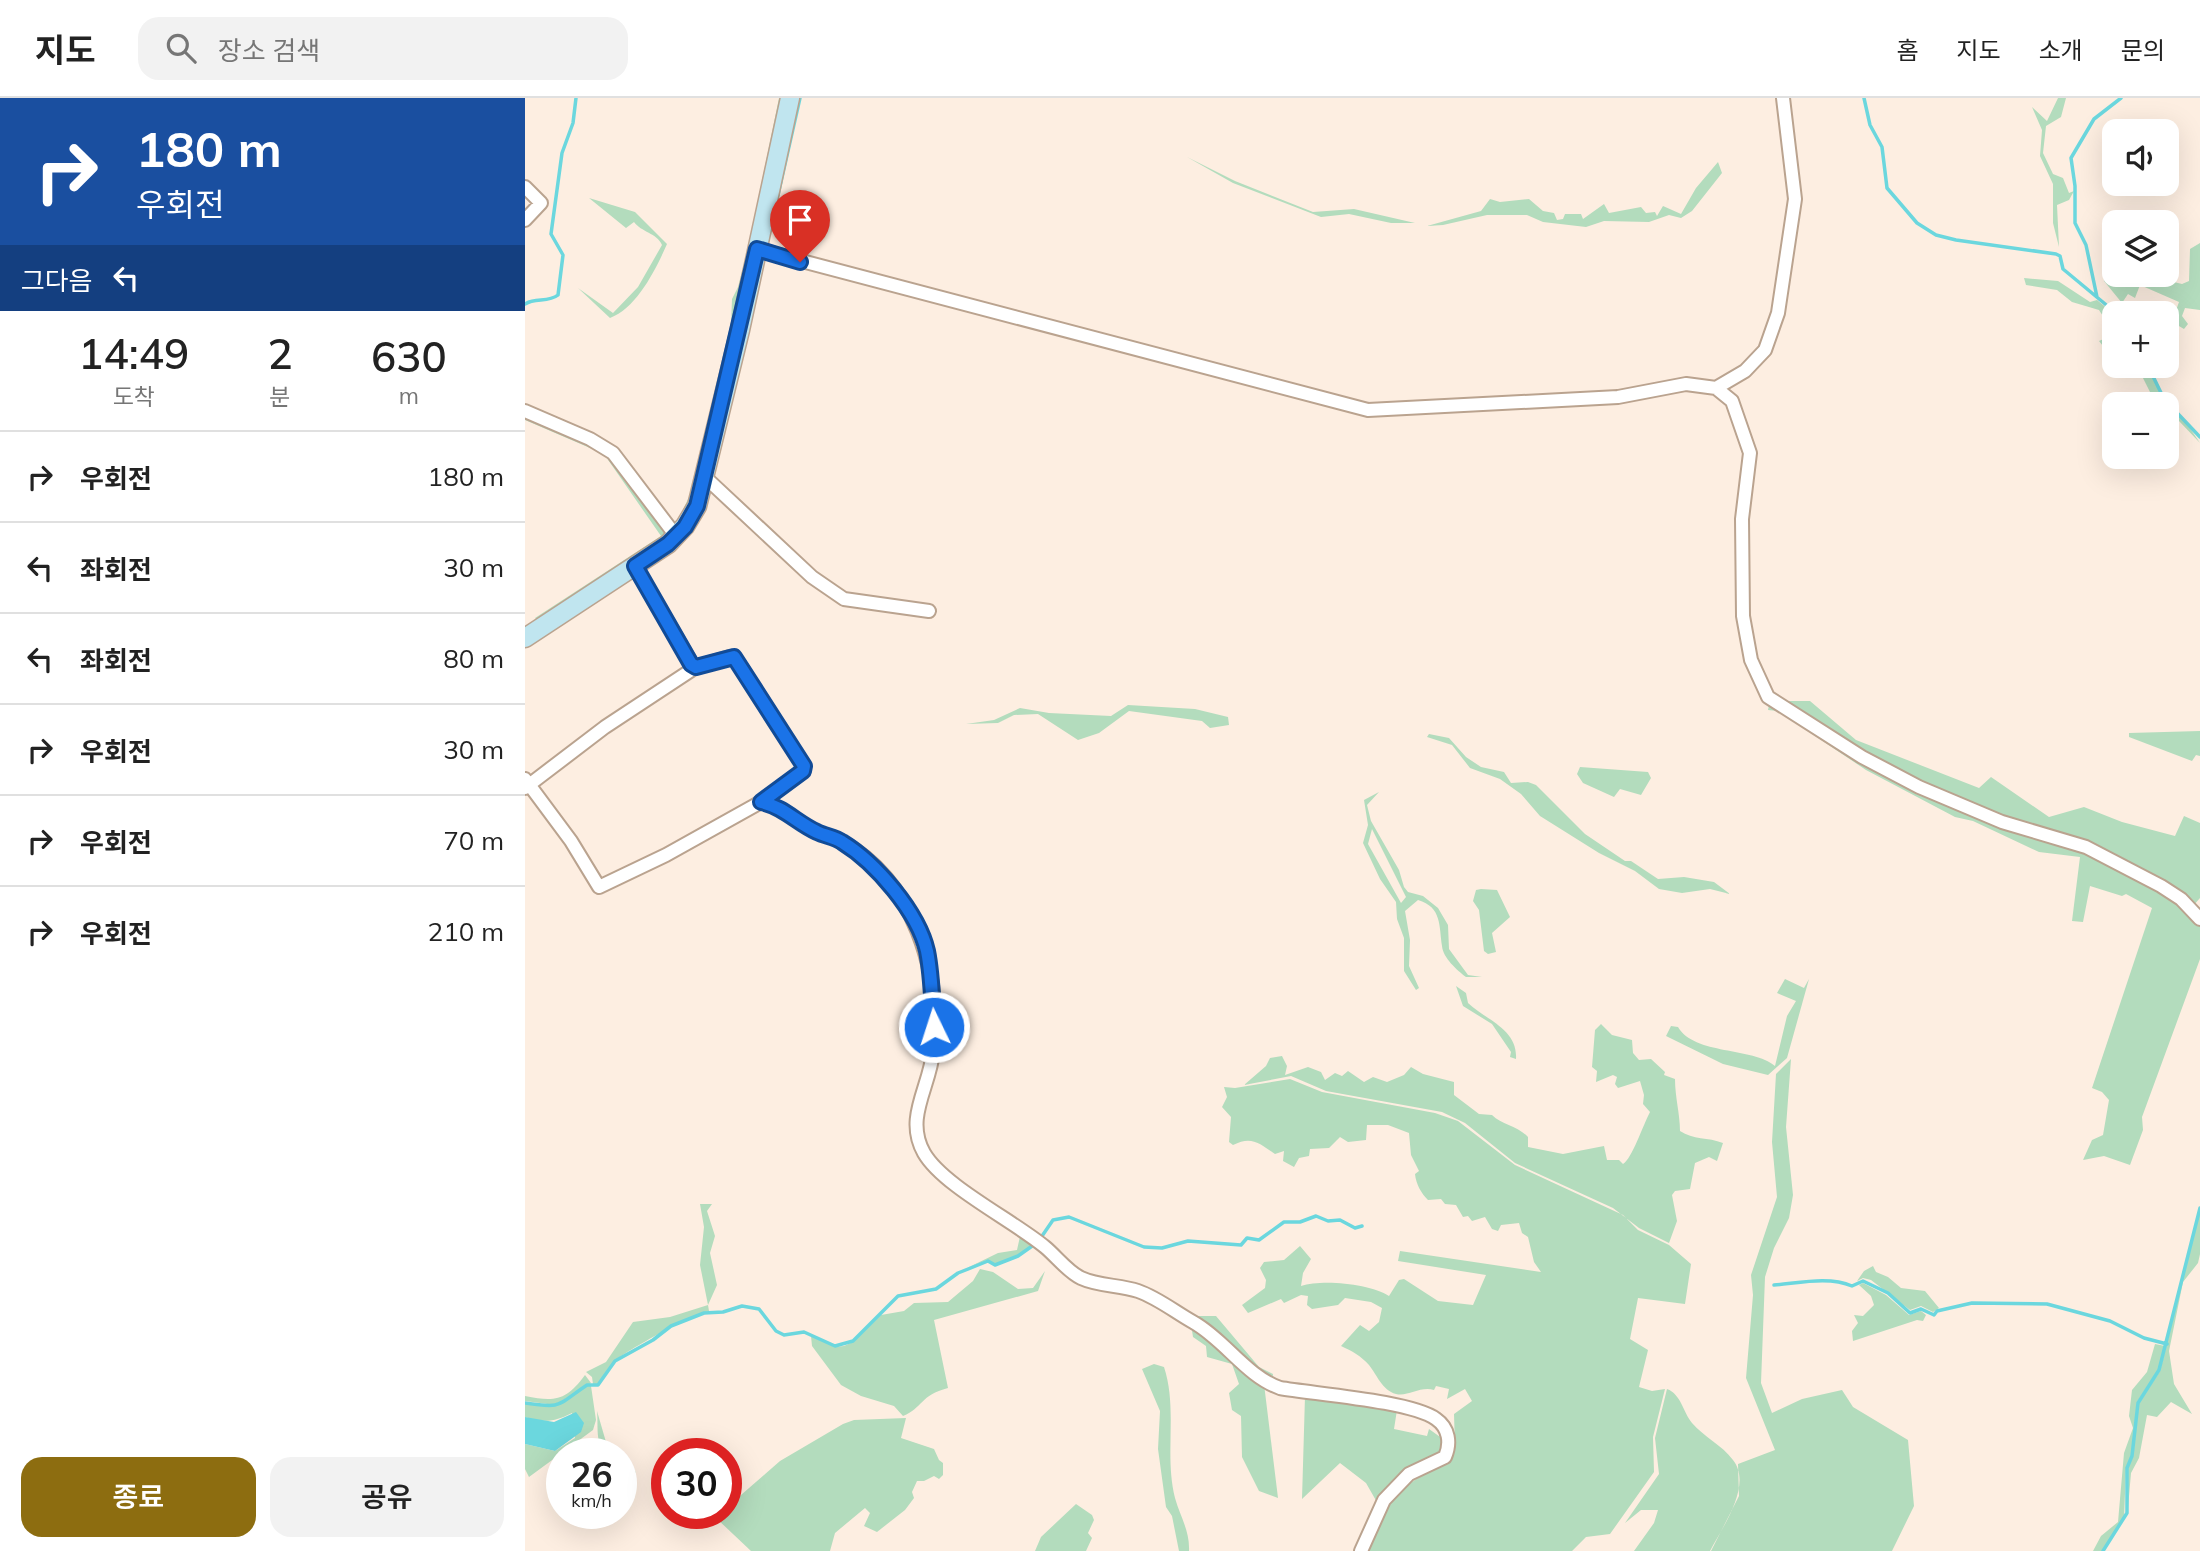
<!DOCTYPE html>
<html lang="ko">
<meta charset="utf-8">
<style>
:root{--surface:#fff;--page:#f2f2f2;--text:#222;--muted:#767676;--line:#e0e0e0;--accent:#8d6d10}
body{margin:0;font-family:Mulish,"Noto Sans KR",sans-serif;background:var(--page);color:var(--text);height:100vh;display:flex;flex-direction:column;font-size:26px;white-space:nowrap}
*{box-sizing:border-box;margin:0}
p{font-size:23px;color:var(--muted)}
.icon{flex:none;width:38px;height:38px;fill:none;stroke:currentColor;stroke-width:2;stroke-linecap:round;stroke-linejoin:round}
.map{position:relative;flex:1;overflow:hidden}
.drawer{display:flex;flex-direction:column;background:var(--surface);width:525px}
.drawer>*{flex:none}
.guide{background:#1a4fa0;color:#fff;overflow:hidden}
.fabs{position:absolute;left:1577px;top:21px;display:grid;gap:14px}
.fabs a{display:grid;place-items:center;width:77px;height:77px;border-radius:14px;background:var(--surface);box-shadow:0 7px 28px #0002;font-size:35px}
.speed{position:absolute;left:21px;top:1340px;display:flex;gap:14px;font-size:35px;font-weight:700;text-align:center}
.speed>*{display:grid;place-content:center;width:91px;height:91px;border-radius:50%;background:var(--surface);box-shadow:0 7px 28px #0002;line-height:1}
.speed small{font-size:18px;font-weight:400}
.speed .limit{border:10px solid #d22;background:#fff;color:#111}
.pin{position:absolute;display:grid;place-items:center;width:60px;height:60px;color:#fff;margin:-72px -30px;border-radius:50% 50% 50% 0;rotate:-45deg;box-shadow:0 0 7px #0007}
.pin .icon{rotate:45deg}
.me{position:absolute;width:77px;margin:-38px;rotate:356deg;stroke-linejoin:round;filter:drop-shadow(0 0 5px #0008)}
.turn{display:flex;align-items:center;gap:24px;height:147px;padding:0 21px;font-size:32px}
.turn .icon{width:91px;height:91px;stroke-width:2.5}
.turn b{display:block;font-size:49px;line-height:60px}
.then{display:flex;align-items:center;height:66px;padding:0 21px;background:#0003;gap:14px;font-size:26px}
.eta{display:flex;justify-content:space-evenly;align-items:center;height:119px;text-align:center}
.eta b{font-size:42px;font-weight:600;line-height:49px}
.cta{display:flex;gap:14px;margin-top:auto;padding:14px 21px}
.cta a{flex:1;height:80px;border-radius:21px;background:var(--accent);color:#fff;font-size:28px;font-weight:600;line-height:80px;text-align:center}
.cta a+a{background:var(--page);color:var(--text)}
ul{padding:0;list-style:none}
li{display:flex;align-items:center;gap:21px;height:91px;padding:0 21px;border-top:2px solid var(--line)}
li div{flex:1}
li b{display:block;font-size:26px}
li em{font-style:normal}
header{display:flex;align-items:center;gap:42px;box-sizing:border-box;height:98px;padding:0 35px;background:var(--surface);border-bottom:2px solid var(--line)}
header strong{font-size:33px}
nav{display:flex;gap:38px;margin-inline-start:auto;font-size:24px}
.search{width:490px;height:63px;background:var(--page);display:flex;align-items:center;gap:18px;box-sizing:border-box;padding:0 24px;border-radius:21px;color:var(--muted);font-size:26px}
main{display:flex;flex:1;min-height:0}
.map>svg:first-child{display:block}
</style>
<header>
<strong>지도</strong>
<div class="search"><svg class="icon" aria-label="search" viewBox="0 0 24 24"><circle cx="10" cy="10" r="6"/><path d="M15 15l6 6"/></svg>장소 검색</div>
<nav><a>홈</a><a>지도</a><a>소개</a><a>문의</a></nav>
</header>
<main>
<section class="drawer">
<div class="guide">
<div class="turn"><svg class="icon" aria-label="right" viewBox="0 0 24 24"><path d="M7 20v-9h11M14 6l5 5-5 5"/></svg><div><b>180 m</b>우회전</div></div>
<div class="then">그다음<svg class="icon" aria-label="left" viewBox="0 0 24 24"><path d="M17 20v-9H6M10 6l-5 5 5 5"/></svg></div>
</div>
<div class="eta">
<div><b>14:49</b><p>도착</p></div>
<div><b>2</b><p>분</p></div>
<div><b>630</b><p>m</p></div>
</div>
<ul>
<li><svg class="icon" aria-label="right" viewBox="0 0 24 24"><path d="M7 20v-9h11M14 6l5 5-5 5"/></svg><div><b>우회전</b></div><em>180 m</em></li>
<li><svg class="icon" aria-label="left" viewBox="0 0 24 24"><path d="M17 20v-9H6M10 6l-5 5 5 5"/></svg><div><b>좌회전</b></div><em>30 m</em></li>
<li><svg class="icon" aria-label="left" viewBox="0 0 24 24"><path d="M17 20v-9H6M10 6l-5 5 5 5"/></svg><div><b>좌회전</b></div><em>80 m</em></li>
<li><svg class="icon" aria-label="right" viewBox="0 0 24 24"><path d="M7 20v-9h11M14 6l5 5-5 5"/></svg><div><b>우회전</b></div><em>30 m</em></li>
<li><svg class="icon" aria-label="right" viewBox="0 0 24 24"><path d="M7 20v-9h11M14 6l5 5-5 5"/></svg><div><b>우회전</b></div><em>70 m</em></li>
<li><svg class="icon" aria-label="right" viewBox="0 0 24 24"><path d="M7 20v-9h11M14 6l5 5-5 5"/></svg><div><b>우회전</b></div><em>210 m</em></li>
</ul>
<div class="cta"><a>종료</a><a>공유</a></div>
</section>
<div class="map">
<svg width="1675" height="1453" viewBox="0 0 1675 1453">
<rect width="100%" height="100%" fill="#fdeee1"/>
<path fill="#b3dcbd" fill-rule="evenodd" d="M 254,0 L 260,0 L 170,395 L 154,420 L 164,399 L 185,319 L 206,228 L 207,201 L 213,189 L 224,146 Z
M 1533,0 L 1541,0 L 1536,19 L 1521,28 L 1518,55 L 1528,76 L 1538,80 L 1544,95 L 1549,93 L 1544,102 L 1532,107 L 1534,149 L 1528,125 L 1528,86 L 1515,58 L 1517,32 L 1507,9 L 1522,23 Z
M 662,59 L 710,83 L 788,114 L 829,111 L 890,125 L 866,125 L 824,116 L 796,119 L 708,85 Z
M 1193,64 L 1197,75 L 1167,113 L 1156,120 L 1144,117 L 1124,124 L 1079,123 L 1061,129 L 1018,124 L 1002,117 L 962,117 L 918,127 L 902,128 L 956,113 L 965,101 L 975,104 L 1004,101 L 1018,113 L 1029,115 L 1032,122 L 1038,121 L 1040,116 L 1056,116 L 1058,121 L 1079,106 L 1084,115 L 1116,109 L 1121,115 L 1130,114 L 1132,118 L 1138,108 L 1156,116 L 1171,90 Z
M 64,100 L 110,114 L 142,146 C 131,171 112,210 85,220 L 53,190 L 88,215 L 113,189 L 137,147 C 132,135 116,134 109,124 L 101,130 Z
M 1675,145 L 1675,212 L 1660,210 L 1657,218 L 1663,226 L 1659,231 L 1642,221 L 1642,215 L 1628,214 L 1631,210 L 1649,218 L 1654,204 L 1615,187 L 1610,200 L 1603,196 L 1597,205 L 1579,183 L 1579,180 L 1605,180 L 1608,177 L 1642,177 L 1642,165 L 1645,183 L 1657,186 L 1664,183 L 1665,151 Z
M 1499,180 L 1533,183 L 1565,204 L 1572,202 L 1589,216 L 1589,262 L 1574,243 L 1585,238 L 1587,232 L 1574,212 L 1547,204 L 1532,192 L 1501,187 Z
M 1612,268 L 1622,268 L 1638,302 L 1660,323 L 1675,345 L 1654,323 L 1642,317 L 1642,306 L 1631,306 Z
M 0,318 L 80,353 L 144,440 L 15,525 L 10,520 L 136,438 L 79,356 L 0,322 Z
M 1265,603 L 1285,603 L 1331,642 L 1454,690 L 1466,679 L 1524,719 L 1559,709 L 1597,724 L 1650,738 L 1659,718 L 1675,725 L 1675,800 L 1668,808 L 1638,785 L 1462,714 L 1338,655 L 1261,604 Z
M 603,607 L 670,611 L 703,619 L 704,627 L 685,630 L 677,623 L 604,613 L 574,635 L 553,642 L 513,616 L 489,617 L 473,625 L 441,626 L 469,622 L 495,610 L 524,615 L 586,618 Z
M 1244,607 C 1275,626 1307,649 1340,665 C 1443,714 1594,745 1675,826 L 1675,861 L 1617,1019 L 1618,1032 L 1605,1067 L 1579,1058 L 1558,1062 L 1567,1042 L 1578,1037 L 1584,1002 L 1577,994 L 1567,990 L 1627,810 L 1601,796 L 1597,798 L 1565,788 L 1558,824 L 1547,823 L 1555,759 L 1514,754 L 1448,723 L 1430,719 L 1341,672 L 1253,613 L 1243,612 Z
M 1675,633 L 1675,658 L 1671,657 L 1667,663 L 1604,639 L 1604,635 Z
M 904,636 L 924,640 L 941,659 L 956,669 L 979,674 L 986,685 L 1003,684 L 1011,687 L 1060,736 L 1100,763 L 1106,763 L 1133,781 L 1159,779 L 1189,784 L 1205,796 L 1185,791 L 1157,795 L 1134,791 L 1110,773 L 1074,755 L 1015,718 L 996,696 L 975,681 L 945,670 L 927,647 L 902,639 Z
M 1055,669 L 1123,674 L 1126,680 L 1116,697 L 1095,691 L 1089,699 L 1058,685 L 1052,676 Z
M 854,694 L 842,707 L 846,723 L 874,772 L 879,789 L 883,794 L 898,798 L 913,810 L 923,827 L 924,851 L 943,877 L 957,879 L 941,879 C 932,872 918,860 917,848 C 914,828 917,809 893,802 L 880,813 L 885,842 L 884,868 L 894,890 L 891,892 L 879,873 L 879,840 L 872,821 L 871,804 L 855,781 L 838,745 L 843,727 L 839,702 ZM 847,731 L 881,799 L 876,805 L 843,746 Z
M 956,791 L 972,792 L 985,819 L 967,835 L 971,854 L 963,856 L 959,853 L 954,812 L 948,803 L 951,792 Z
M 1260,881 L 1279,890 L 1284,881 L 1262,960 L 1243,977 L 1198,966 L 1141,938 L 1146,928 L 1153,929 C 1169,957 1228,949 1250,968 L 1262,918 L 1271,903 L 1252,895 Z
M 931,888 L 941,895 L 943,905 C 961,922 993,931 991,961 L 985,959 L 986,954 L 967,926 L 938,908 Z
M 1076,926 L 1087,937 L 1107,942 L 1108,955 L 1114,962 L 1126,961 L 1140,974 L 1139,977 L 1150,981 C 1150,999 1155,1016 1155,1033 C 1168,1042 1183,1039 1198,1045 L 1192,1063 L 1184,1059 L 1170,1065 L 1165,1091 L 1150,1093 L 1147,1097 L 1152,1123 L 1144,1145 L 1114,1130 L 1088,1110 L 990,1065 L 940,1025 L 917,1014 L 801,993 L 766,978 L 719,987 L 741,968 L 745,960 L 757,958 L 762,968 L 760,977 L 783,969 L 796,974 L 800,982 L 810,975 L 817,978 L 823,973 L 839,984 L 848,979 L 862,984 L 879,977 L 886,969 L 898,976 L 929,984 L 929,997 L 954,1016 L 967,1017 C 977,1027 993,1028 1003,1039 L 1003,1049 L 1038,1056 L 1079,1048 L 1082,1062 L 1094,1062 L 1098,1066 C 1107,1061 1118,1027 1125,1014 L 1118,1006 L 1119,997 L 1115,983 L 1093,990 L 1090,986 L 1092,979 L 1088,977 L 1071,984 L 1072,973 L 1067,969 L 1070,932 Z
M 1266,961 L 1261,1029 L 1268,1097 L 1264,1120 L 1249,1150 L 1240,1179 L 1236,1285 L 1247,1315 L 1277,1301 L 1317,1292 L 1328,1309 L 1383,1342 L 1389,1408 L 1367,1453 L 1186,1453 L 1214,1398 L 1213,1366 L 1250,1352 L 1221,1280 L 1228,1197 L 1226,1177 L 1252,1099 L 1247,1044 L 1251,976 Z
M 765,981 L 797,994 L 910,1015 L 933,1023 L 990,1067 L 1098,1117 L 1113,1132 L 1144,1147 L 1166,1166 L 1160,1206 L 1113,1200 L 1105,1241 L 1123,1252 L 1114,1289 L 1127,1293 L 1140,1291 L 1128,1339 L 1129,1374 L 1085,1436 L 1061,1439 L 1047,1453 L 842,1453 C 865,1401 869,1389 923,1365 L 930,1349 L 929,1316 L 947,1303 L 940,1291 L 922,1301 L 924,1291 L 911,1288 L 909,1292 C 895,1288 883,1299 871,1296 C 857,1292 852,1277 844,1267 C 836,1258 827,1253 816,1248 L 835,1227 L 844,1233 L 854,1224 L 857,1210 L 846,1204 L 820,1200 L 813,1207 L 787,1211 L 782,1207 L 783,1198 L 776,1197 L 759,1205 L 756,1201 L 723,1215 L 717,1207 L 740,1190 L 741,1182 L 735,1170 L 739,1164 L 759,1162 L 775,1148 L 786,1161 L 778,1175 L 776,1188 C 798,1181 846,1186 864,1198 L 874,1182 L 879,1181 L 913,1203 L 948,1207 L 961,1177 L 873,1163 L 875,1153 L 1016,1174 L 1009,1164 L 1003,1139 L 997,1135 L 994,1125 L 976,1127 L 973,1133 L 967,1131 L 960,1119 L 947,1123 L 943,1118 L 938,1119 L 931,1107 L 920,1106 L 916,1101 L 903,1102 C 896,1095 891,1086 890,1076 L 894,1073 L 886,1057 L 884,1035 L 863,1027 L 842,1027 L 841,1042 L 823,1044 L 815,1039 L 804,1050 L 785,1051 L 784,1058 L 774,1060 L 769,1069 L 758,1063 L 759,1053 L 750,1056 C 735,1046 727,1037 708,1047 L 704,1044 L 706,1019 L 697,1009 L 702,999 L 699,989 L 710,990 Z
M 175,1106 L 187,1106 L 182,1113 L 190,1138 L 185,1155 L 192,1187 L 183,1207 L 184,1213 C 168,1216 102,1252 90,1263 C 83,1269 78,1279 73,1286 L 68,1286 L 67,1279 L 61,1274 L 81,1264 L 108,1224 L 145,1219 L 183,1207 L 175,1167 L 179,1129 Z
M 1675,1113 L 1675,1156 L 1673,1165 L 1658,1184 L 1644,1253 L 1649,1286 L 1667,1316 L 1646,1304 L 1632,1319 L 1622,1317 L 1614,1360 L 1606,1375 L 1603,1410 L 1603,1370 L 1608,1359 L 1614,1305 L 1635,1273 Z
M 496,1134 L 511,1145 L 493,1157 L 470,1167 L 462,1162 L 442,1170 L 473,1155 L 492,1152 Z
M 1348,1168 L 1351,1174 L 1363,1179 L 1376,1190 L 1400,1193 L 1414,1210 L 1408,1214 L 1396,1208 L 1385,1212 L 1346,1182 L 1338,1180 L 1332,1183 L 1339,1173 Z
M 455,1171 L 468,1174 L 493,1191 L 508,1190 L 520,1173 L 513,1193 L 409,1222 L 423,1290 C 395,1297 398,1310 378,1318 L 369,1308 L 336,1298 L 316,1287 L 287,1248 L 286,1238 L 310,1249 L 319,1248 L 328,1244 L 356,1217 L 379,1213 L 389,1205 L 423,1204 L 448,1183 Z
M 1338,1185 L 1361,1197 L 1384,1217 L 1396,1213 L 1401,1217 L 1398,1223 L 1392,1222 L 1328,1243 L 1327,1233 L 1333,1225 L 1329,1217 L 1338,1218 L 1349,1207 L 1346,1198 L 1334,1187 Z
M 666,1218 L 691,1218 L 734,1269 L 748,1276 L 747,1284 Z
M 666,1226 L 739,1286 L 753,1400 L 734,1393 L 717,1359 L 716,1318 L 707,1312 L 704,1295 L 714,1286 L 707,1266 L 682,1259 L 681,1248 L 668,1239 Z
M 1630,1246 L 1640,1248 L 1633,1272 L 1612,1304 L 1606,1358 L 1601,1369 L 1599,1421 L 1577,1453 L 1568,1453 L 1576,1438 L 1593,1424 L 1599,1355 L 1608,1330 L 1604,1318 L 1607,1292 L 1622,1274 Z
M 629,1266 L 639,1269 C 653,1311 639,1357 650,1400 C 655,1418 665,1433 664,1453 L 654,1453 L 647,1418 L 641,1409 L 633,1351 L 635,1313 L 617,1271 Z
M 60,1277 L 66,1285 L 30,1307 L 0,1303 L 0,1298 C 30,1304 41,1303 60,1277 Z
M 62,1287 L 66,1288 L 71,1322 L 68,1332 L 4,1379 L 0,1371 L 0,1346 L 30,1353 L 50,1340 L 47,1315 C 29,1324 20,1325 0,1319 L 0,1306 C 35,1311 35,1307 62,1287 Z
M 1142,1291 C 1156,1296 1158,1314 1167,1325 C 1179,1339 1197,1347 1208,1362 C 1228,1387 1197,1430 1185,1453 L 1109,1453 L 1129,1425 L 1133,1412 L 1116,1412 L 1100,1425 L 1134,1376 L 1130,1340 Z
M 780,1298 L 872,1312 L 869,1331 L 902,1338 L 904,1331 L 918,1341 L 920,1353 L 853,1406 L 841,1385 L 815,1365 L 777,1401 Z
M 72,1313 L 81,1344 L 103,1359 L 111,1375 L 96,1362 L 96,1356 C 67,1356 74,1334 72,1313 Z
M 381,1320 L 376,1340 L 409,1351 L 414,1362 L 418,1365 L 418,1377 L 414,1381 L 409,1378 L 399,1383 L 392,1383 L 387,1394 L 389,1400 L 380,1412 L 352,1434 L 339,1428 L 345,1415 L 340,1410 L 310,1435 L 305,1453 L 226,1453 L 190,1419 L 201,1416 L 201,1410 L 255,1363 L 318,1326 L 329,1322 Z
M 551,1406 L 567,1417 L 569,1422 L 563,1435 L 567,1440 L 561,1453 L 510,1453 L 516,1439 Z"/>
<path fill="#6bd7de" d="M 51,1314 L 59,1325 L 56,1334 L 30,1353 L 0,1346 L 0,1319 L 29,1324 Z"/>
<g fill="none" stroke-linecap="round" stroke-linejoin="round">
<path stroke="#6bd7de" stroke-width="3.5" d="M 1339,0 L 1345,27 L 1357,49 L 1362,90 L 1392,125 L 1411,137 L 1431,142 L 1531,156 L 1535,158 L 1538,171 L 1591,215
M 253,97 L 275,0
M 1572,199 L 1561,147 L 1550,125 L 1550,88 L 1546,60 L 1569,21 L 1596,0
M 0,206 C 10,199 23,205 33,197 L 38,157 L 26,136 L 37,55 L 48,25 L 51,0
M 1623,268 L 1639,301 L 1675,339
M 515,1141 L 528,1122 L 544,1119 L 619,1149 L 637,1150 L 663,1143 L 716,1147 L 722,1140 L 734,1142 L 759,1124 L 775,1124 L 791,1118 L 803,1123 L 815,1122 L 830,1130 L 837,1128
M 1249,1187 C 1274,1185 1304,1178 1327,1188 L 1338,1183 L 1363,1195 L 1385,1215 L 1396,1211 L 1409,1217 L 1412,1213 L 1447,1205 L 1522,1206 L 1585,1223 L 1619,1240 L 1642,1246
M 0,1305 C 39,1311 32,1307 62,1287 L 73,1287 L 90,1263 L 128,1242 L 146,1228 L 179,1215 L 198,1214 L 217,1208 L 234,1211 L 251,1233 L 259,1237 L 279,1234 L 310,1248 L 328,1243 L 373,1198 L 411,1191 L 433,1175 L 463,1163 L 470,1167 L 493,1158 L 510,1146
M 1578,1453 L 1602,1415 L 1602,1370 L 1607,1358 L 1613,1305 L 1634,1272 L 1675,1110"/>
<g stroke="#baa38f" stroke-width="16">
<path id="street" d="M 0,89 L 16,105 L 0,122
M 231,151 L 843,312 L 1093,299 L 1161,286 L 1191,290 L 1207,303 L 1225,355 L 1217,421 L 1218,518 L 1226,562 L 1243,599 L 1337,659 L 1394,689 L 1477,724 L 1561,749 L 1636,788 L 1656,801 L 1675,821
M 1191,290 L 1220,273 L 1240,252 L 1253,215 L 1270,101 L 1258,0
M 0,313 L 65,341 L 88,355 L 151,438
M 181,380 L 287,479 L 319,501 L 404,513
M 0,681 L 46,743 L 74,789 L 141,757 L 236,704 L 278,673 L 279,668 L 212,563 L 205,559 L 171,569 L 167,566 L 110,468
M 0,690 L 80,629 L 171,569
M 236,704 C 259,708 271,724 291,734 C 299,737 308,739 316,743 C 389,783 417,875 408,954 C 405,989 379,1020 399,1055 C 418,1088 489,1123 520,1149 C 531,1158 543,1174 556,1180 C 573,1188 595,1187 613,1193 C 633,1200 650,1214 668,1224 C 700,1242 721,1278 755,1290 C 789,1296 886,1303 911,1321 C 924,1330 926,1345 920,1359 L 884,1376 L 859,1402 L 836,1453"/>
</g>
<g stroke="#baa38f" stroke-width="21">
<path id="secondary" d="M 0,540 L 143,446 L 160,428 L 172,408 L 215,232 L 265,0"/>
</g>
<use href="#street" stroke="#fff" stroke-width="12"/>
<use href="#secondary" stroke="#c0e5ef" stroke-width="18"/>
</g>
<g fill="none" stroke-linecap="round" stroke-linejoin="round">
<g stroke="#114b97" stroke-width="18">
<path id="route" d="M 275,164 L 232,151 L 172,408 L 160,429 L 143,446 L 110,468 L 166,566 L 171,569 L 209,559 L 279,668 L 278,673 L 236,704 C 259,709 272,725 292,734 C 300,738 310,739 317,744 C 351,765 393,814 402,853 C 407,878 407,904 409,929"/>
</g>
<use href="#route" stroke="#1a73e8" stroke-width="12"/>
</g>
</svg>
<div class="fabs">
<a><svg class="icon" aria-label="sound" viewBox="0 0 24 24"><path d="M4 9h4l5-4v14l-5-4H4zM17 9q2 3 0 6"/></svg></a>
<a><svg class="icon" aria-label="layers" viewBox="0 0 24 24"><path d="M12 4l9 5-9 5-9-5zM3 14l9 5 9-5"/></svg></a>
<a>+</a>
<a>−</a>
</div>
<div class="speed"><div>26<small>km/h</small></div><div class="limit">30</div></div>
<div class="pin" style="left:275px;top:164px;background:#d93025"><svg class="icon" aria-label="arrive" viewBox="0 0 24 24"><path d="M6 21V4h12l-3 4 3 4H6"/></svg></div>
<svg class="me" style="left:409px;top:929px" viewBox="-20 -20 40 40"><circle r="17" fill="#1a73e8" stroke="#fff" stroke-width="3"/><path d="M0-11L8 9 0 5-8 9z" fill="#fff"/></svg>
</div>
</main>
